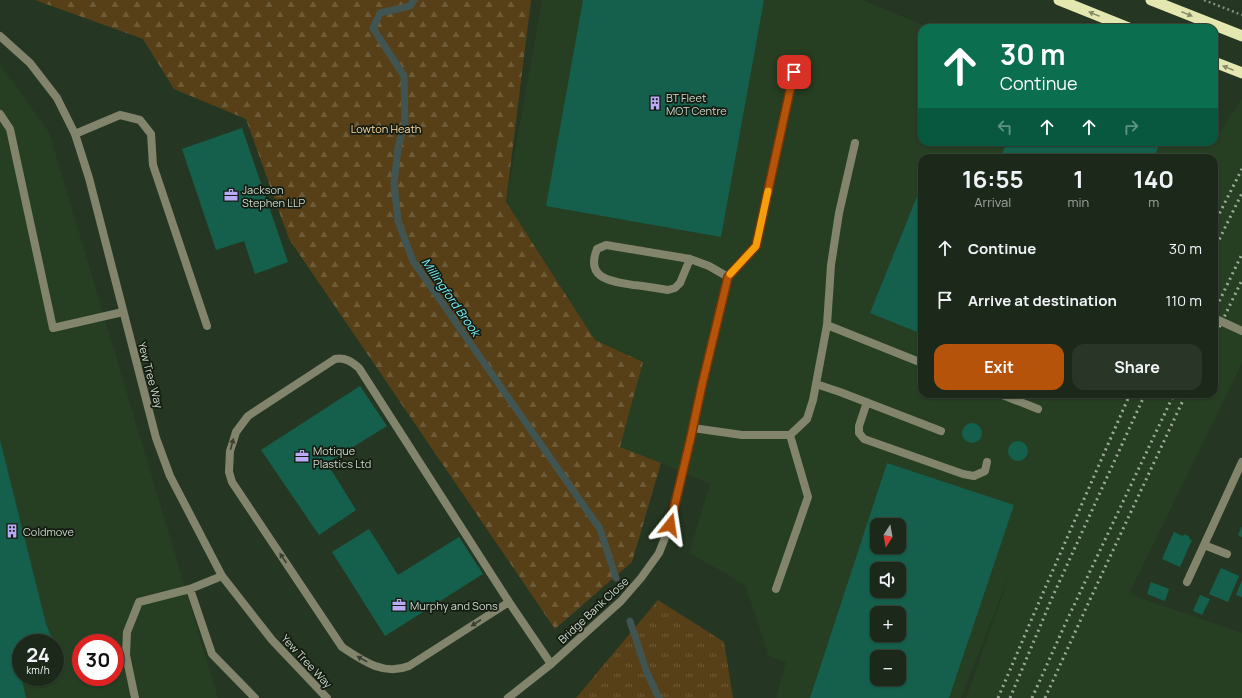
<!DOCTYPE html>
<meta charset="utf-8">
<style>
:root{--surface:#1c291a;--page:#293527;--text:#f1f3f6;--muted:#a0a6a2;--line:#3a4539;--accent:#b45309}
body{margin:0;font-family:Manrope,sans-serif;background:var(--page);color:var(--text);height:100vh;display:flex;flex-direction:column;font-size:15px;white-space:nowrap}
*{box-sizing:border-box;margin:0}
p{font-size:13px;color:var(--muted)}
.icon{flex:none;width:22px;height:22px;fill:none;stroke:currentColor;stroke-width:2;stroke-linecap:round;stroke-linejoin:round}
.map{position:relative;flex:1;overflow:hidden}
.sheet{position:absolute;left:918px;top:154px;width:300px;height:244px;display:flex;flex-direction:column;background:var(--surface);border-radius:12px;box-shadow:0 1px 3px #0004,0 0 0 1px var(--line)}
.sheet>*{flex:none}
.hud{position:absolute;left:918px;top:24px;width:300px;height:122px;border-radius:12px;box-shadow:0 1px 3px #0004,0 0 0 1px var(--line);background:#0b6e4f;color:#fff;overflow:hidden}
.needle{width:26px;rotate:191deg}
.tools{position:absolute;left:870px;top:518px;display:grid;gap:8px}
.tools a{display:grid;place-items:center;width:36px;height:36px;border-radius:8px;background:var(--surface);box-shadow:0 1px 3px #0004,0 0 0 1px var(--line);font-size:20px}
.speed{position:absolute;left:12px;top:634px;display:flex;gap:8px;font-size:20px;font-weight:700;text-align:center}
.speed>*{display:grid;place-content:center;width:52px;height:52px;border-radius:50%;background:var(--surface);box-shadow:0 1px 3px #0004,0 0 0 1px var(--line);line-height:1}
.speed small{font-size:10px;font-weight:400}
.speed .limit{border:6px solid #d22;background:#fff;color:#111}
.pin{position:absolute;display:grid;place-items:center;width:34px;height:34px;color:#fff;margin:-17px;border-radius:8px;box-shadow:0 2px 6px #0006}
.me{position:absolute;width:44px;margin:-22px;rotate:15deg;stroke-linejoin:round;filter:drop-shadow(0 0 3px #0008)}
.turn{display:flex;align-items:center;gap:14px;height:84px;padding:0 16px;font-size:18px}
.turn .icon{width:52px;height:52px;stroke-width:2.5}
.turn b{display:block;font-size:28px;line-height:34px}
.lanes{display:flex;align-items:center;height:38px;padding:0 16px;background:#0003;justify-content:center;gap:20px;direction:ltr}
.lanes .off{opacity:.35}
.eta{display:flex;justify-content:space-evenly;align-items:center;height:68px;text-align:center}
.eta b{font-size:24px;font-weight:700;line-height:28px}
.cta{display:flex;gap:8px;margin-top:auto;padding:8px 16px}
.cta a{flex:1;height:46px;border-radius:12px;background:var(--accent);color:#fff;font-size:16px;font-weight:700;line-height:46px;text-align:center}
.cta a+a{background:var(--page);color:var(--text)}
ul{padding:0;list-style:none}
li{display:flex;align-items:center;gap:12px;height:52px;padding:0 16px}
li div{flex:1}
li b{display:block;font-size:15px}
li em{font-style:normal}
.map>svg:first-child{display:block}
</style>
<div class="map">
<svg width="1242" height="698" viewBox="0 0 1242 698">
<defs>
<pattern id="grass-tufts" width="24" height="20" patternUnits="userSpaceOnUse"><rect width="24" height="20" fill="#574017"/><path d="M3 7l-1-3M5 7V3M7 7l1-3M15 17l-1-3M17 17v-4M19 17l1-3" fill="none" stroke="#6e5b37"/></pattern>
<pattern id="forest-firs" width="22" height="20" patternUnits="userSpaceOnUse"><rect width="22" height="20" fill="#574017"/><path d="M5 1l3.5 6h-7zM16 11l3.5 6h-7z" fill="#6e5b37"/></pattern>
</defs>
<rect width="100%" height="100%" fill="#253722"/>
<path fill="#263e22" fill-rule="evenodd" d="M 542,0 L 862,0 L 931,28 L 922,28 L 922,142 L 1214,142 L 1214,140 L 1215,140 L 1241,100 L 1242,100 L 1242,363 L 1129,594 L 1242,633 L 1242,698 L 966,698 L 1012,568 L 961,698 L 776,698 L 786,662 L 769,656 L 745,585 L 689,553 L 710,484 L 661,463 L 620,447 L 643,362 L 595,340 L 506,202 ZM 922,158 L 1214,158 L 1214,394 L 922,394 ZM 877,525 L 899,525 L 899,547 L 877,547 ZM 877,569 L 899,569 L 899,591 L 877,591 ZM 877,613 L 899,613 L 899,635 L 877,635 ZM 877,657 L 899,657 L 899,679 L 877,679 Z
M 0,65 L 49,132 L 218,698 L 0,698 ZM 21,643 L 55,643 L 55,677 L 21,677 ZM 81,643 L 115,643 L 115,677 L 81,677 Z"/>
<path fill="url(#grass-tufts)" d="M 658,600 L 724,642 L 733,698 L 576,698 Z"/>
<path fill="url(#forest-firs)" d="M 35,0 L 531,0 L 506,202 L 595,340 L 643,362 L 620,447 L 661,463 L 632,562 L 555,629 L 289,239 L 246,119 L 174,89 L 143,39 Z"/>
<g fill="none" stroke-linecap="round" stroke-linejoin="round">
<path stroke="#405552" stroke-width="7" d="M 414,0 L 410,6 L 380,13 L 373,28 L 404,76 L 405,123 L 398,147 L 394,184 L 398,221 L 413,261 L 600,529 L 616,578
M 630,621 L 647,673 L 659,698"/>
</g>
<path fill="#14604d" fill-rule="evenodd" d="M 583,0 L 764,0 L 721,237 L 546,206 Z
M 242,128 L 288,262 L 255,274 L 244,241 L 216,250 L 182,149 Z
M 1007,142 L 1160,142 L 1154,158 L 1000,158 Z
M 922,184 L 922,334 L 870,313 Z
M 360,386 L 387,426 L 327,463 L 356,510 L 319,535 L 261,450 Z
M962 433a10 10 0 1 1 20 0a10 10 0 1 1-20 0Z
M 0,440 L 46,624 L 54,643 L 21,643 L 21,666 L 19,667 L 26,698 L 0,698 Z
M1008 451a10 10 0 1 1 20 0a10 10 0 1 1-20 0Z
M 887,463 L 1014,505 L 949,698 L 810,698 ZM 877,525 L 899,525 L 899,547 L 877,547 ZM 877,569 L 899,569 L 899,591 L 877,591 ZM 877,613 L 899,613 L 899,635 L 877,635 ZM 877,657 L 899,657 L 899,679 L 877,679 Z
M 1242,526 L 1242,537 L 1238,535 Z
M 369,529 L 398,575 L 459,537 L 483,574 L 385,636 L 332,552 Z
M 1174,532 L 1183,536 L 1184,534 L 1190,537 L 1189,539 L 1192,540 L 1180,567 L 1162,559 Z
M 1221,568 L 1239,576 L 1228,602 L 1209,594 Z
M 1242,580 L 1242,597 L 1236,595 Z
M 1151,582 L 1169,589 L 1165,601 L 1147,594 Z
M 1200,595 L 1210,599 L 1202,615 L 1193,611 Z
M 55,645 L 59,655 L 55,657 Z"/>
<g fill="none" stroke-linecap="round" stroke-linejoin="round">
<path stroke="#808f7d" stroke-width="2.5" stroke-dasharray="2 3" stroke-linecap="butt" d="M 1204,0 L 1242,15"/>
<path stroke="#83846c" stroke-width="8" d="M 794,72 L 756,246 L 728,277 L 702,385 L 693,428 L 742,435 L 790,435 L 807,419 L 813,400 L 827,325 L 831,265 L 839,213 L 855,143
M 0,114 L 10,129 L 53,328 L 123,312
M 75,134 L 120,115 L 140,120 L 151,134 L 153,165 L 207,326
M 690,259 L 680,283 L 675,288 L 668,290 C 656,288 645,286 633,285 C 611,281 585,279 597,249 L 606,245 L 690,259 L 709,266 L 728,277
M 827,325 L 922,363
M 816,384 L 840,392 L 941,431
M 1000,394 L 1038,409
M 867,402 L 859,426 L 859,433 L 864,439 L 963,474 L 974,476 L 985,471 L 987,462
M 190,589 L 212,654 L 255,698
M 776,589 L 808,497 L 790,435
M 509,602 L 409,666 C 384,676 363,661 342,647 L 232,482 L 229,472 L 230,451 L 233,442 L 236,432 L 248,416 L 335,359 C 345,357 352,362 359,368 L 509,602 L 551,664
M 135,698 L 126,655 L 127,632 L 139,602 L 190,589 L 222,576"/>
<path stroke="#83846c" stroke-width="8" d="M 0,36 L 30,63 L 57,98 L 75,134 L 89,178 L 156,438 L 170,476 L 222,576 L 272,640 L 327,698
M 1204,545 L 1242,462
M 1187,582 L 1204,545 L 1227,554
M 508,698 L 551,664 L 621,601 L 641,578 L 659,553 L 670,525 L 693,428"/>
<path stroke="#e4e8b0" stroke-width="11" d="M 1059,0 L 1129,28
M 1151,0 L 1242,36
M 1214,62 L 1242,73"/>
<path stroke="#9daa9a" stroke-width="3" stroke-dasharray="2 4" stroke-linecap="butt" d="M 1214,224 L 1242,169
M 1214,250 L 1242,193
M 1214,312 L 1242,254
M 1214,338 L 1242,280
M 998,698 L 1036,609 L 1130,394
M 1010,698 L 1052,598 L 1145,394
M 1032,698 L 1067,620 L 1174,394
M 1045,698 L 1087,606 L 1186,394"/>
<path stroke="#83846c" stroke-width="8" d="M 1214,318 L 1242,331"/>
</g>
<defs><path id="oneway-solid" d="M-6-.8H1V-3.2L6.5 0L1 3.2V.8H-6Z"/></defs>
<g fill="#868c69">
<use href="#oneway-solid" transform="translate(1094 14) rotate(-158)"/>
<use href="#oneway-solid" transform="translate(1187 14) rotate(22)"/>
<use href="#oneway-solid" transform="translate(1228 68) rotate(-158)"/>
</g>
<g fill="#3b4032">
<use href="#oneway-solid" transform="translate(232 444) rotate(-75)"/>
<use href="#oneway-solid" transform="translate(283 558) rotate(-124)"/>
<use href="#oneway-solid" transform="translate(476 623) rotate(147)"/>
<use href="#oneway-solid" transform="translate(362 659) rotate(-151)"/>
</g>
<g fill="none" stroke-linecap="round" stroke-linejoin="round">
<g stroke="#753606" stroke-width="10">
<path id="route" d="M 670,525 L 690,441 L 702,385 L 728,277 L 756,246 L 794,72"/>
</g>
<use href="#route" stroke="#b45309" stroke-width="7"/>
<path stroke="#f59e0b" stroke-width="7" d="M 730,274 L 756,246 L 768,191"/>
</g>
<defs>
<g id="building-bare" transform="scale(1.08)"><path d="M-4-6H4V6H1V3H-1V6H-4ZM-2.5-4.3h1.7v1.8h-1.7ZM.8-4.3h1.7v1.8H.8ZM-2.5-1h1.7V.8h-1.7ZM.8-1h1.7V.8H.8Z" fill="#baaaf6" stroke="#141c12" stroke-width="2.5" paint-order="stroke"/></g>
<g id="office-bare" transform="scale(1.08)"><path d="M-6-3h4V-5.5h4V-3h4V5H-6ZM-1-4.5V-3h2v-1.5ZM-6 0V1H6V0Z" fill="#baaaf6" stroke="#141c12" stroke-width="2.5" paint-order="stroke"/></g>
</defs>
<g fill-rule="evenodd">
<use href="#building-bare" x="655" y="103"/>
<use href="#office-bare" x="231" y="195"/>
<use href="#office-bare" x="302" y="456"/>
<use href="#building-bare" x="12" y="531"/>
<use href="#office-bare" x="399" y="605"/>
</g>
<g text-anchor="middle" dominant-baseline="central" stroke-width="3.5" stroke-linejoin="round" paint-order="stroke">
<g font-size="11" fill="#cdd9cb" stroke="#141c12" text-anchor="start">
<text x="666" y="97">BT Fleet<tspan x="666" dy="13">MOT Centre</tspan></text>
<text x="242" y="189">Jackson<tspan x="242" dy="13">Stephen LLP</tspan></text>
<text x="313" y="450">Motique<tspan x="313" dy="13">Plastics Ltd</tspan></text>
<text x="23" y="531">Coldmove</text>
<text x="410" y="605">Murphy and Sons</text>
</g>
<g font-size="11" fill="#feda9e" stroke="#141c12">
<text x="386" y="128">Lowton Heath</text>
</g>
<g font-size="11" fill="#cdd9cb" stroke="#141c12">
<text transform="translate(151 375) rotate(75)">Yew Tree Way</text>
<text transform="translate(593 610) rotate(-43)">Bridge Bank Close</text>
<text transform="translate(307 661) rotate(47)">Yew Tree Way</text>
</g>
<g font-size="12" font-style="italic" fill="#78eff8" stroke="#141c12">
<text transform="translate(451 297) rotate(55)">Millingford Brook</text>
</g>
</g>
</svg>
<div class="tools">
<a><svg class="needle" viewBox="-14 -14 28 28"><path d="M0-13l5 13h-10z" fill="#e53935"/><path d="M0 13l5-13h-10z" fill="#a0a6a2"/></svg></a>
<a><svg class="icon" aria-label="sound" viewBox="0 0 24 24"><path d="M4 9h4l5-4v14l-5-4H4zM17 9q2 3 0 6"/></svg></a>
<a>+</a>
<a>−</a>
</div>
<div class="speed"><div>24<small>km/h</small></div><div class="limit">30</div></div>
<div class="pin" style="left:794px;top:72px;background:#d93025"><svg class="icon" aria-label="arrive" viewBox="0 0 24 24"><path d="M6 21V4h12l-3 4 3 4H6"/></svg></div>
<svg class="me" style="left:670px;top:525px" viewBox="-20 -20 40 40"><path d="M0-17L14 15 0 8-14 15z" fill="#b45309" stroke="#fff" stroke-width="4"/></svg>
<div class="hud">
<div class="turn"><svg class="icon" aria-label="ahead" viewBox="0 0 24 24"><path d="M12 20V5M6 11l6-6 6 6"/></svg><div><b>30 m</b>Continue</div></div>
<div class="lanes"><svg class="icon off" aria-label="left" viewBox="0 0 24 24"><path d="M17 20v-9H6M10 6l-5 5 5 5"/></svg><svg class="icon" aria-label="ahead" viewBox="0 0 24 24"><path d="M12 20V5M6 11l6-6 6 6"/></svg><svg class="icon" aria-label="ahead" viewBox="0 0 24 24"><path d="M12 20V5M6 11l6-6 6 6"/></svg><svg class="icon off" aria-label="right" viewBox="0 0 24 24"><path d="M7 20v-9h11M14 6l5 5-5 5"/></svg></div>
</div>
<section class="sheet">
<div class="eta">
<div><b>16:55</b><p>Arrival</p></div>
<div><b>1</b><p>min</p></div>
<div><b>140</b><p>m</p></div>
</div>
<ul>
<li><svg class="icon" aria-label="ahead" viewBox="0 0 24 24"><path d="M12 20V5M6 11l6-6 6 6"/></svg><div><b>Continue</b></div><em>30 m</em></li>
<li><svg class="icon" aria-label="arrive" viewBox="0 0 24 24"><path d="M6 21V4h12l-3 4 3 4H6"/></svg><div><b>Arrive at destination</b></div><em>110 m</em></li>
</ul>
<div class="cta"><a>Exit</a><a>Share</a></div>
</section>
</div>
